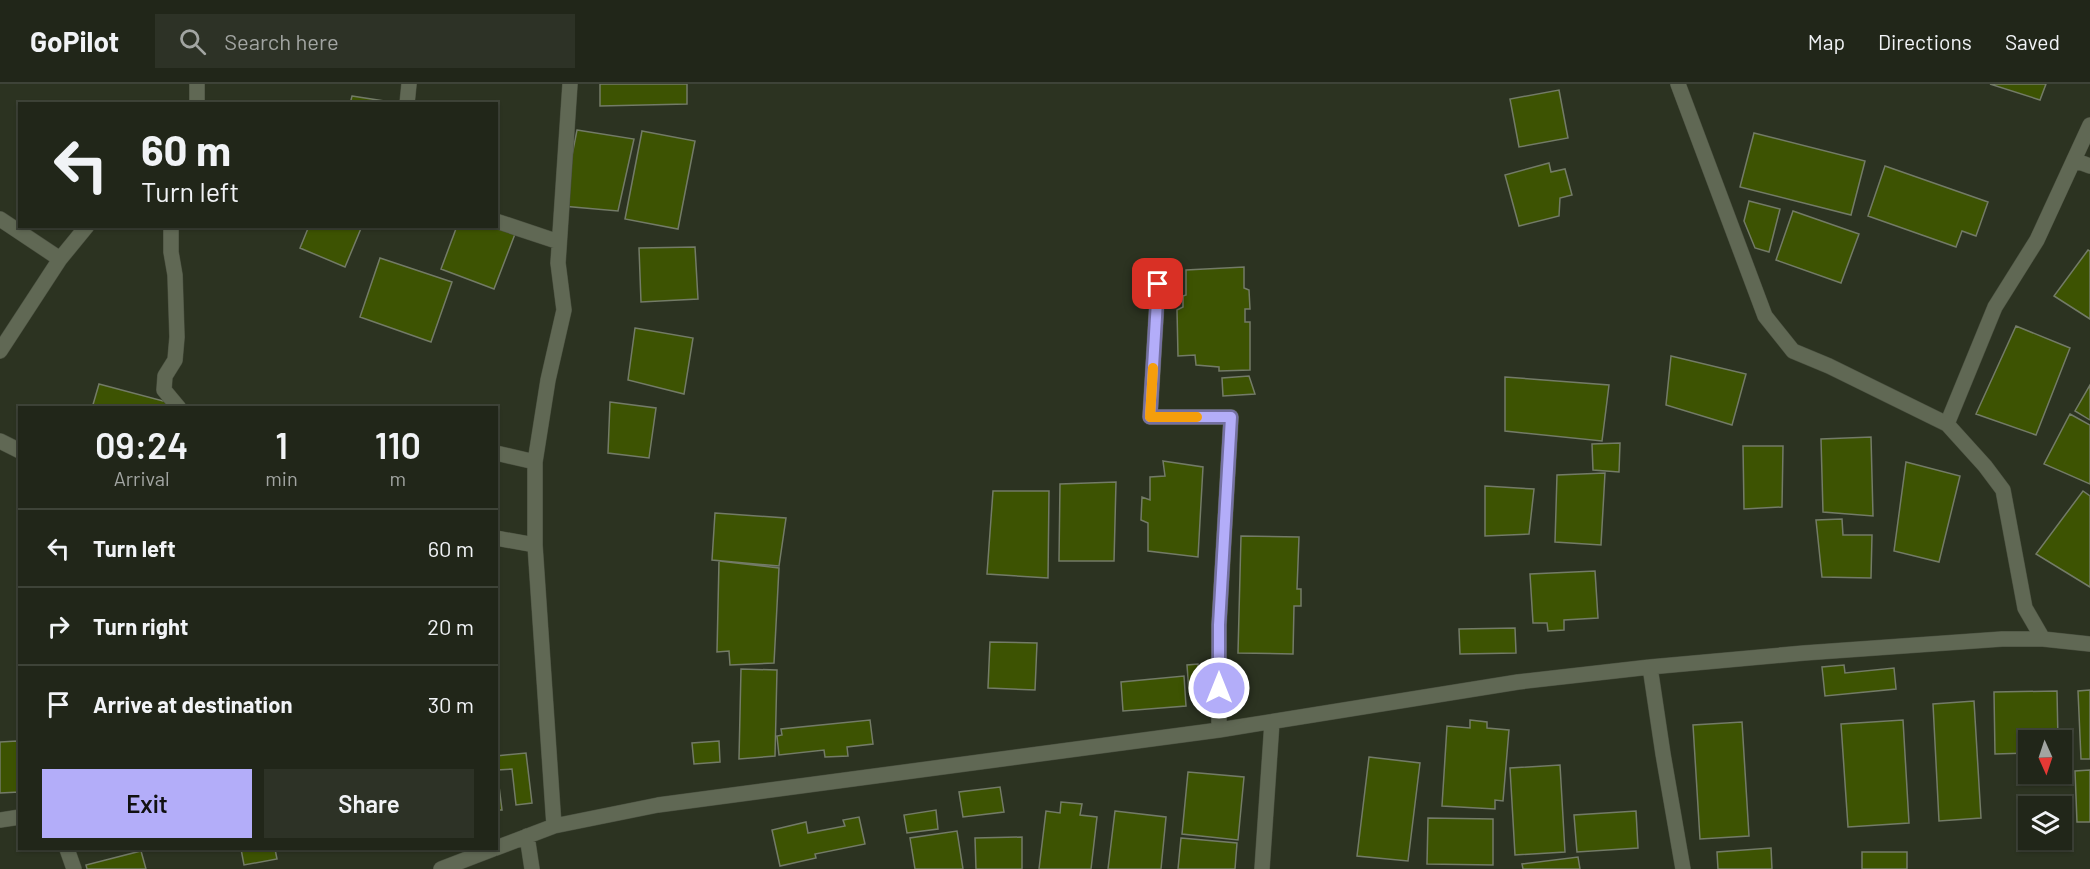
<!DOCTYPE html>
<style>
:root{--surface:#212619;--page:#2d3226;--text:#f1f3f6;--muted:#a2a5a2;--line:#3e4338;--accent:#b3adf9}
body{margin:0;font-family:Barlow,sans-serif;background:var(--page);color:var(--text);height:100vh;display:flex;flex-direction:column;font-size:22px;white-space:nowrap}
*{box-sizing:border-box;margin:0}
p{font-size:20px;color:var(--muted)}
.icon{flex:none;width:33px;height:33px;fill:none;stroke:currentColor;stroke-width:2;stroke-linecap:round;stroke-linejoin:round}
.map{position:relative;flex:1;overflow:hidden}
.side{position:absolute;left:18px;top:322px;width:480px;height:444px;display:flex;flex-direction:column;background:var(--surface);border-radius:0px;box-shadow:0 2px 4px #0004,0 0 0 2px var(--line)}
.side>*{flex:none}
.top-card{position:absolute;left:18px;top:18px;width:480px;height:126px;border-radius:0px;box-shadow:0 2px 4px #0004,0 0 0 2px var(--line);background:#212619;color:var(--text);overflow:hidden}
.needle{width:39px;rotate:177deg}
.controls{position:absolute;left:2018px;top:646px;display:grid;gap:12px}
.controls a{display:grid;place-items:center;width:54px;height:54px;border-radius:0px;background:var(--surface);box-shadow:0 2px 4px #0004,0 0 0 2px var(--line);font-size:30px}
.pin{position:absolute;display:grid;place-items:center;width:51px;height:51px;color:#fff;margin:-26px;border-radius:12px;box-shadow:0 3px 9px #0006}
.me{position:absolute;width:66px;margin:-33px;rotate:0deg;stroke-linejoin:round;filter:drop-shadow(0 0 4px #0008)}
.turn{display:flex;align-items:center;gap:21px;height:126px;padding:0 24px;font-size:27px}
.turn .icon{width:78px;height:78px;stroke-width:2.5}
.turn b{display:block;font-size:42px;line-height:51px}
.eta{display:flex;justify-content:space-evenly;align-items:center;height:102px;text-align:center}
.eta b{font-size:36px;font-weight:600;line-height:42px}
.action{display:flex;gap:12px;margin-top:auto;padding:12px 24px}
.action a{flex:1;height:69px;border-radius:0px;background:var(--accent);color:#111;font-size:24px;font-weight:600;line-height:69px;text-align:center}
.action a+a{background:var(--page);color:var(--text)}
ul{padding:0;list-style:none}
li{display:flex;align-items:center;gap:18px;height:78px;padding:0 24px;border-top:2px solid var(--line)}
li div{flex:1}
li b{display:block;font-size:22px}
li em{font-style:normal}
header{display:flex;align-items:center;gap:36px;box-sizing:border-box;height:84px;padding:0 30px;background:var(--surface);border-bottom:2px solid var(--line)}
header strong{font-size:28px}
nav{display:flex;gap:33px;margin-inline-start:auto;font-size:21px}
.search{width:420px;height:54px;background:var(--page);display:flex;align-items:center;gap:15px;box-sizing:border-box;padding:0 21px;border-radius:0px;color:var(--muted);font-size:22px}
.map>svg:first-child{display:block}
</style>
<header>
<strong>GoPilot</strong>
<div class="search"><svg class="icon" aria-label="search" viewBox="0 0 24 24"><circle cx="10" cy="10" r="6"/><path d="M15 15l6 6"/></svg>Search here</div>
<nav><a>Map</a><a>Directions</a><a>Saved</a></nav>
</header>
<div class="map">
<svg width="2090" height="785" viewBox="0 0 2090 785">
<rect width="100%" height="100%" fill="#2c3321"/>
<path fill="#3d5302" stroke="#737b67" stroke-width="1.5" d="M 600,0 L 687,0 L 687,20 L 600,22 Z
M 1990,0 L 2046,0 L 2040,16 Z
M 1559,6 L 1568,54 L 1519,63 L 1510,15 Z
M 352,12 L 397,19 L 397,20 L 350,20 Z
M 577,46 L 634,55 L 618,127 L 562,122 Z
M 642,47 L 695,57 L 678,145 L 625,135 Z
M 1754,49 L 1865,77 L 1851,131 L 1740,103 Z
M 1549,79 L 1551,88 L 1565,85 L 1572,111 L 1560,114 L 1559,132 L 1519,142 L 1505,91 Z
M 1885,82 L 1988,118 L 1976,152 L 1962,147 L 1956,163 L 1868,132 Z
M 1749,117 L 1780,125 L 1769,168 L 1755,164 L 1744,137 Z
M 1793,127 L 1859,150 L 1841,199 L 1776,176 Z
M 309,142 L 362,142 L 345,183 L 300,164 Z
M 457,142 L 494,142 L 515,150 L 494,205 L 441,185 Z
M 695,163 L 698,215 L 641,218 L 639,164 Z
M 2088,166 L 2090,167 L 2090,235 L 2054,212 Z
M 380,174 L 452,198 L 431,258 L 360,233 Z
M 1244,183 L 1244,204 L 1249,206 L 1250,225 L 1245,225 L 1245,238 L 1250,238 L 1250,286 L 1219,287 L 1219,283 L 1196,281 L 1195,271 L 1178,272 L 1177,226 L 1183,223 L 1183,212 L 1186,211 L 1186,186 Z
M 2016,242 L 2070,264 L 2036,351 L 1976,330 Z
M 635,244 L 693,254 L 684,310 L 628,296 Z
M 1671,272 L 1746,290 L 1732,341 L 1666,321 Z
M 1249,292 L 1255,310 L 1223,312 L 1222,294 Z
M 1505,293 L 1609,301 L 1602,357 L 1505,347 Z
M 99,300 L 167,318 L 166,324 L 92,324 Z
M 2090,301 L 2090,336 L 2075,327 Z
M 610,318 L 656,324 L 649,374 L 608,369 Z
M 2070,330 L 2090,341 L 2090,400 L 2044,380 Z
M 1871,353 L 1873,432 L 1823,428 L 1821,355 Z
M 1620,359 L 1619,388 L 1593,386 L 1592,360 Z
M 1743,362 L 1783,362 L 1782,423 L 1744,425 Z
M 1163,377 L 1203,383 L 1198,473 L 1148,467 L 1148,439 L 1141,436 L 1142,413 L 1150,416 L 1150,393 L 1165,392 Z
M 1906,378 L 1960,392 L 1939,478 L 1894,467 Z
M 1605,389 L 1601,461 L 1555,458 L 1557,391 Z
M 1116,398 L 1114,477 L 1059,477 L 1060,400 Z
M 1485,402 L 1534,405 L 1529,450 L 1485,452 Z
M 993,407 L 1049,407 L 1048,494 L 987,490 Z
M 2083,407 L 2090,412 L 2090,503 L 2036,470 Z
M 715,429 L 786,434 L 779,482 L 712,476 Z
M 1842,435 L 1843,451 L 1872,451 L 1871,494 L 1822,493 L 1816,436 Z
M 1241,452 L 1299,453 L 1297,505 L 1301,505 L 1301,522 L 1294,522 L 1293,570 L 1238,569 Z
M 719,477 L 779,484 L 774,579 L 730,581 L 729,567 L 717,568 Z
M 1595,487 L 1598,534 L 1564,536 L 1564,546 L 1548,547 L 1547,539 L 1533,539 L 1530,490 Z
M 1515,544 L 1516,569 L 1460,570 L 1459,545 Z
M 990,558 L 1037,559 L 1035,606 L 988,604 Z
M 1198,580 L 1200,607 L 1189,608 L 1187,581 Z
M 1844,581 L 1845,589 L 1894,584 L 1896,605 L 1825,612 L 1822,583 Z
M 741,585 L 777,586 L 775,672 L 739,675 Z
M 1184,592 L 1186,622 L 1123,627 L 1121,598 Z
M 2090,606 L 2090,675 L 2081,675 L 2078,607 Z
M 2057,607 L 2058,657 L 2028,657 L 2028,669 L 1995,670 L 1994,608 Z
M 1974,617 L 1981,734 L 1939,737 L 1933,620 Z
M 870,636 L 873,660 L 847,663 L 848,672 L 825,673 L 824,666 L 779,671 L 777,652 L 782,651 L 781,645 Z
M 1470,636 L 1487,638 L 1487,644 L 1509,646 L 1503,717 L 1495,716 L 1495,725 L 1442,722 L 1447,642 L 1470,644 Z
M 1903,636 L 1909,739 L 1848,743 L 1841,640 Z
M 1742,638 L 1749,752 L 1700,755 L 1693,641 Z
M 17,657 L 19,708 L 0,709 L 0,658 Z
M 719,657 L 720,678 L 694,680 L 692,659 Z
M 526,669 L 532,719 L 516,721 L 512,685 L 497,686 L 502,726 L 496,726 L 496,672 Z
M 1369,673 L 1420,679 L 1408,777 L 1357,772 Z
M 1560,681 L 1565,768 L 1515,771 L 1510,684 Z
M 2090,686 L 2090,738 L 2077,738 L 2075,687 Z
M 1188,688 L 1244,693 L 1238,756 L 1182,750 Z
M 1000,703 L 1004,728 L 963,733 L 959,708 Z
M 1061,718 L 1082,720 L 1080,731 L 1097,733 L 1091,785 L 1039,785 L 1046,727 L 1060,729 Z
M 936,726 L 938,745 L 907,749 L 904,731 Z
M 1115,727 L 1166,733 L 1161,785 L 1108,785 Z
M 1636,727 L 1638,764 L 1577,768 L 1574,731 Z
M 859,733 L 865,760 L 815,770 L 816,774 L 780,782 L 772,746 L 806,738 L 808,749 L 845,742 L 843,736 Z
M 1428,734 L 1493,735 L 1493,781 L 1427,780 Z
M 957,747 L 963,785 L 915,785 L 910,754 Z
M 1022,753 L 1022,785 L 976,785 L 975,754 Z
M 1181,754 L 1237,759 L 1235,785 L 1178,785 Z
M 1771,764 L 1772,785 L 1718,785 L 1717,768 Z
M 241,765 L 275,765 L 277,775 L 244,781 Z
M 141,767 L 146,785 L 87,785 L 86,781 Z
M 1862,768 L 1907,768 L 1907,785 L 1862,785 Z
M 1578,773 L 1580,785 L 1523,785 L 1522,780 Z"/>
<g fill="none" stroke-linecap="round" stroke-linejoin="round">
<g stroke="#494f3f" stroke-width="16">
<path id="minor" d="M 197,0 L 197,20
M 1678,0 L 1765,232 L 1793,267 L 1829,282 L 1947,340 L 1985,382 L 2003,406 L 2025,524 L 2043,555
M 407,20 L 409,0
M 2074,76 L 2090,82
M 0,135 L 60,175
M 496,137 L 559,158
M 171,142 L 171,168 L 175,191 L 177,253 L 175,276 L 165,292 L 164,306 L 179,324
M 1158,200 L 1150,333 L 1231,333 L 1219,541 L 1219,646
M 0,267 L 60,175 L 87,142
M 1947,340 L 1995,223 L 2037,156 L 2090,41
M 0,357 L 20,367
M 496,369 L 535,378
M 496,454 L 535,461
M 1650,583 L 1663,670 L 1683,785
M 0,736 L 20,733
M 554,742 L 535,461 L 535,378 L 548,296 L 564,226 L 558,179 L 570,0
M 527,752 L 532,785
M 496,764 L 554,742 L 658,721 L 1219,646 L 1518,598 L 1650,583 L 1804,569 L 2002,555 L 2043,555 L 2090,560
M 67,765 L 74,785
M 441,785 L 493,765
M 1262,785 L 1272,638"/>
</g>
<use href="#minor" stroke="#606854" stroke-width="15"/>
</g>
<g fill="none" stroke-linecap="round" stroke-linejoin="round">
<g stroke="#7470a2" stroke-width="15">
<path id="route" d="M 1158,200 L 1150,333 L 1231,333 L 1219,541 L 1219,604"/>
</g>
<use href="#route" stroke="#b3adf9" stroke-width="10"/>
<path stroke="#f59e0b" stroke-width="10" d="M 1153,284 L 1150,333 L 1197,333"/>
</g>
</svg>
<div class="controls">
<a><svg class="needle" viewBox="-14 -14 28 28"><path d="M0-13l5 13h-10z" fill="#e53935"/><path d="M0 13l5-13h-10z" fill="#a2a5a2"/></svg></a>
<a><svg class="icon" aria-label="layers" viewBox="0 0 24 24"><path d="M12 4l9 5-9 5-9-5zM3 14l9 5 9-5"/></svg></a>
</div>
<div class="pin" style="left:1158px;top:200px;background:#d93025"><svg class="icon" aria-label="arrive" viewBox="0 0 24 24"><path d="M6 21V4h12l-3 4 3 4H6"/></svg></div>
<svg class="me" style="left:1219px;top:604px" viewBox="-20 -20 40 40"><circle r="17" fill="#b3adf9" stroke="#fff" stroke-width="3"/><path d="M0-11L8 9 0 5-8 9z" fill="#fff"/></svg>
<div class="top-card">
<div class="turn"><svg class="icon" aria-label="left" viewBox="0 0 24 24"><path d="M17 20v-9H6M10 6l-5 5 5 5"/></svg><div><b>60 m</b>Turn left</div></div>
</div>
<section class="side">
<div class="eta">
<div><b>09:24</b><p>Arrival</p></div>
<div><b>1</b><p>min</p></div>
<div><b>110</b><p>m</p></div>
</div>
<ul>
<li><svg class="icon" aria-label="left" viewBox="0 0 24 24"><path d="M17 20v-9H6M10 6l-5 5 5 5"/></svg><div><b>Turn left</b></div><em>60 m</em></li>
<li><svg class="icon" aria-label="right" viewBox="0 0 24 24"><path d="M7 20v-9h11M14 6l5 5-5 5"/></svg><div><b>Turn right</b></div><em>20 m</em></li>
<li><svg class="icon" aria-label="arrive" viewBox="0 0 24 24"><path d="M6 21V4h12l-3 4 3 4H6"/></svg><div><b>Arrive at destination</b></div><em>30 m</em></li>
</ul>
<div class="action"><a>Exit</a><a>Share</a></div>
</section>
</div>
